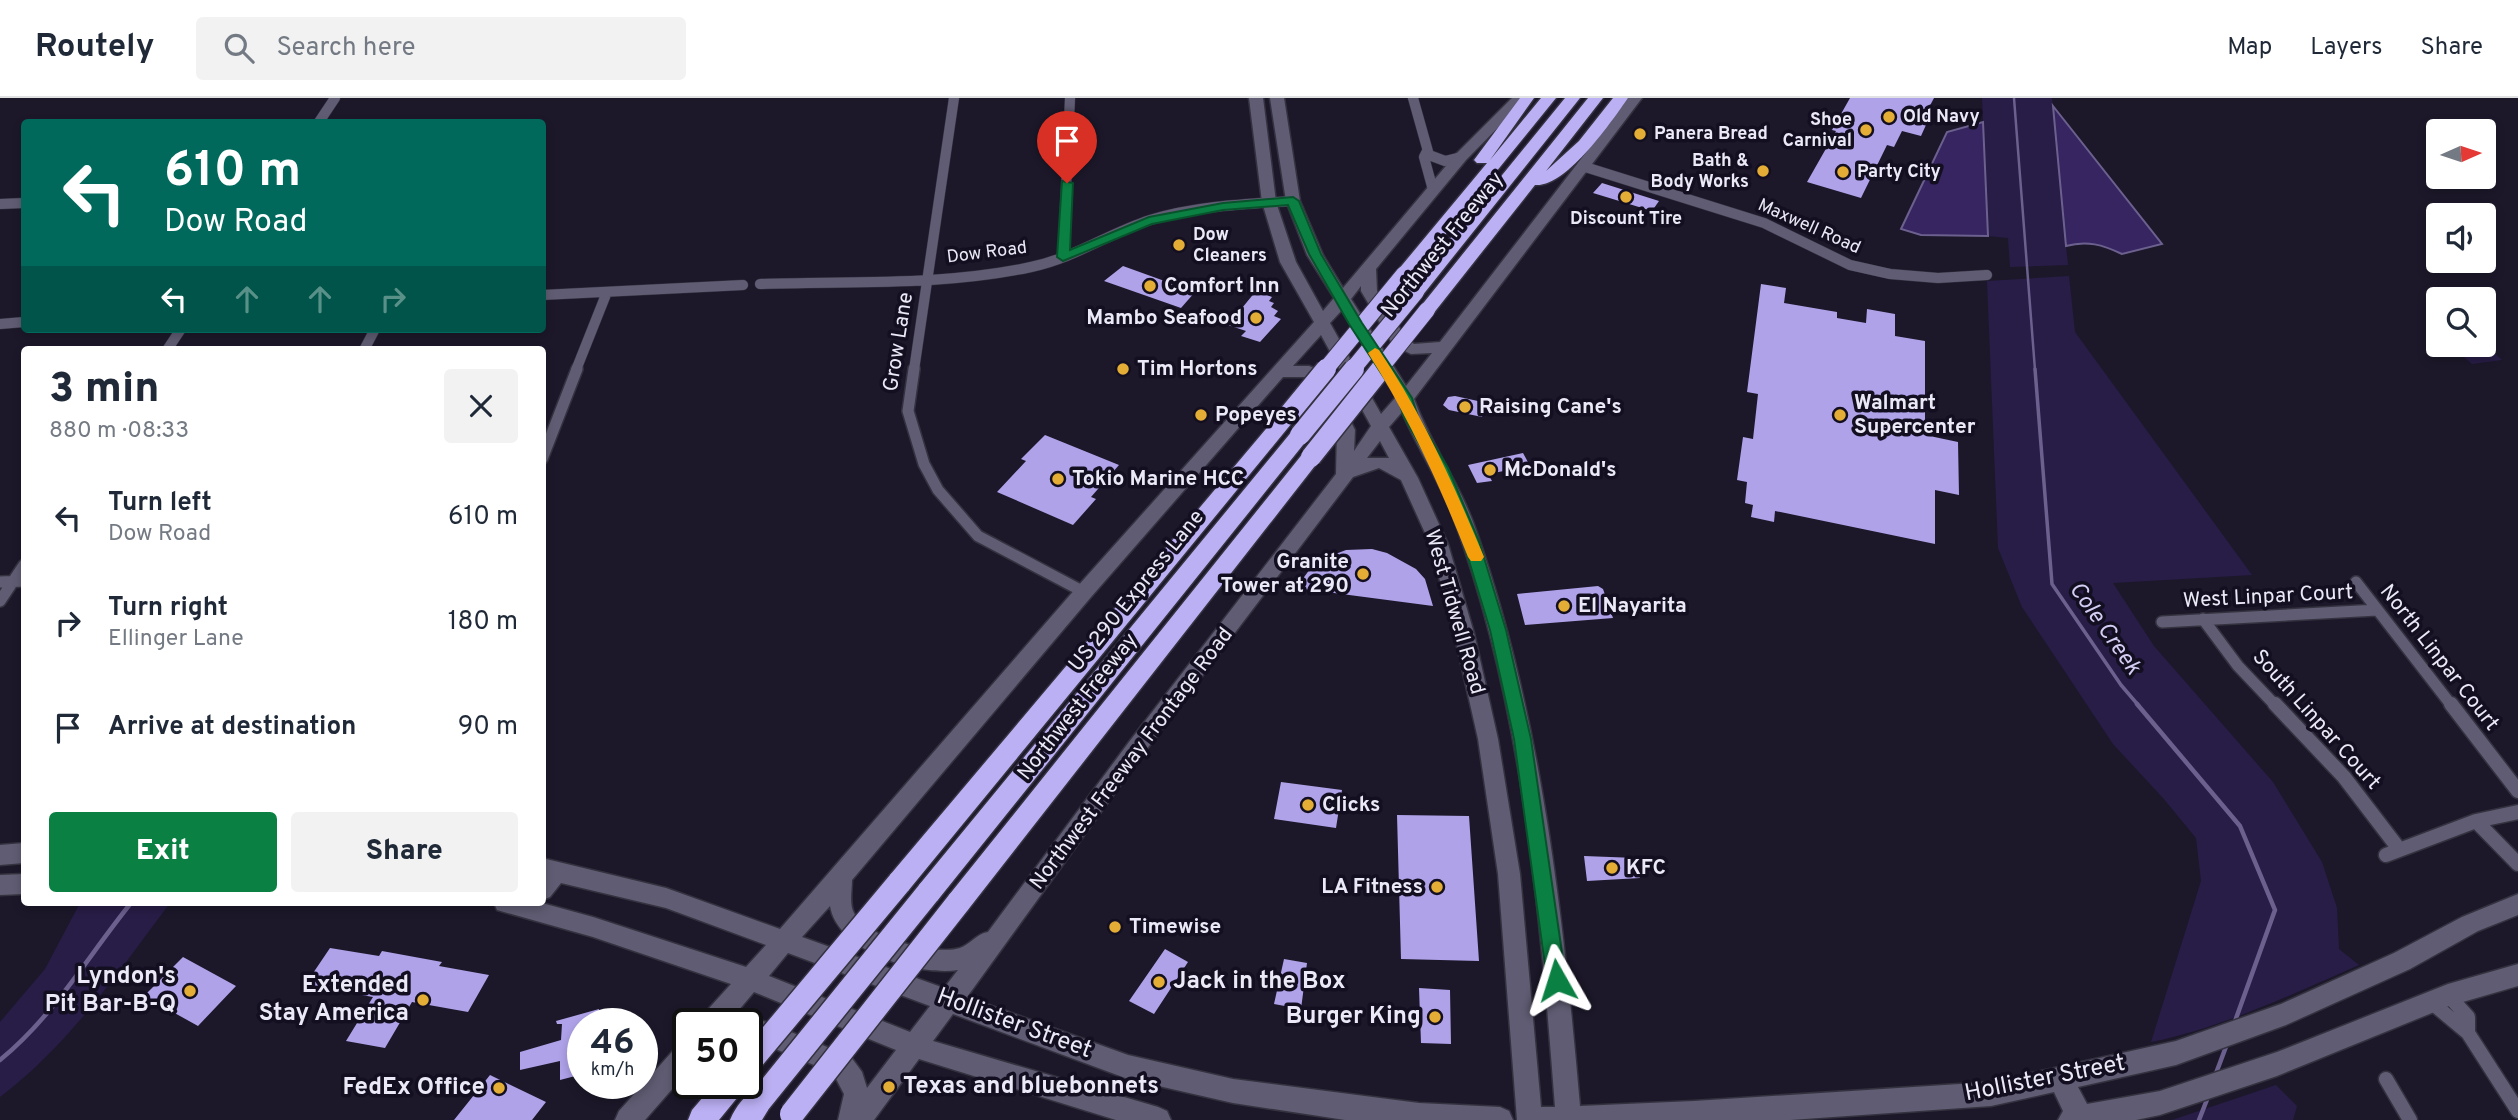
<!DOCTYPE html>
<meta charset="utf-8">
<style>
:root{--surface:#fff;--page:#f2f2f3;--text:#1f2937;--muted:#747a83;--line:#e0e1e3;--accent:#0b8043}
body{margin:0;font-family:Overpass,sans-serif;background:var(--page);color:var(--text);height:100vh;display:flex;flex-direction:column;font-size:26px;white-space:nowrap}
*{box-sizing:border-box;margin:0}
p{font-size:23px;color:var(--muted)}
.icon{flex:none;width:38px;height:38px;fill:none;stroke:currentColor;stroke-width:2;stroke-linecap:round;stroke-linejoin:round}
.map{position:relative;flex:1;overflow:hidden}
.side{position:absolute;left:21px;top:248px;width:525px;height:560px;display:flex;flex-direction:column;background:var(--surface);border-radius:7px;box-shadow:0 4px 10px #0003}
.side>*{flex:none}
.top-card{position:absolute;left:21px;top:21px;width:525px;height:214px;border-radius:7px;box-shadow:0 4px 10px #0003;background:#00695c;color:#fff;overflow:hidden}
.needle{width:46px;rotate:87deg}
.controls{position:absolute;left:2426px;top:21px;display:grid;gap:14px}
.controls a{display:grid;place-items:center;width:70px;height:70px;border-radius:7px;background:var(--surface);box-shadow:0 4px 10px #0003;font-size:35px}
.speed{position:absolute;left:567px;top:910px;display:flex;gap:14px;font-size:35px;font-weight:700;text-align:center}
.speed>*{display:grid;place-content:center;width:91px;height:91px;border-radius:50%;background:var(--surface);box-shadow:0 4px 10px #0003;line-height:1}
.speed small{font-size:18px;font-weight:400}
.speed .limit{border:4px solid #111;border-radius:10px;background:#fff;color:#111}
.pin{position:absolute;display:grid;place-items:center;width:60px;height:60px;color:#fff;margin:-72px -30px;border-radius:50% 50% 50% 0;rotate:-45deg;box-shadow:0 0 7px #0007}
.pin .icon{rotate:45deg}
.me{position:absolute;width:77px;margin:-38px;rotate:354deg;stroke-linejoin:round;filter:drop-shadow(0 0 5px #0008)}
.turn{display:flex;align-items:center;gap:24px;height:147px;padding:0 28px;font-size:32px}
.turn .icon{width:91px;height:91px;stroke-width:2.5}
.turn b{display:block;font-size:49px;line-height:60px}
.lanes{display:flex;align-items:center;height:66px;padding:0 28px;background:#0003;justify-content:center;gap:35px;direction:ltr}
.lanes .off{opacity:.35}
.round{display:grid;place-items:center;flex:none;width:74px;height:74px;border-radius:7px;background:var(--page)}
.head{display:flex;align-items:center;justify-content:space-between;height:119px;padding:0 28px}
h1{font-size:42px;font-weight:800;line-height:52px}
.button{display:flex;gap:14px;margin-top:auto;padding:14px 28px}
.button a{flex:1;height:80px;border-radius:7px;background:var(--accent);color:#fff;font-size:28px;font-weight:800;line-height:80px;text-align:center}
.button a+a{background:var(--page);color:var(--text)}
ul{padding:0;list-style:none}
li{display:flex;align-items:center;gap:21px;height:105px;padding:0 28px}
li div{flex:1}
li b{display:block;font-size:26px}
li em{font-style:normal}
header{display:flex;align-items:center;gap:42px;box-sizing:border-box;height:98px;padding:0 35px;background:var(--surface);border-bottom:2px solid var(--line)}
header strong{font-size:33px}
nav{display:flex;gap:38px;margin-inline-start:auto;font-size:24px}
.search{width:490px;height:63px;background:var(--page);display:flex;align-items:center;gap:18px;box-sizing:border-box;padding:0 24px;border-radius:7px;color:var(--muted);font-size:26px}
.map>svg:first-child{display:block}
</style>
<header>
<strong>Routely</strong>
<div class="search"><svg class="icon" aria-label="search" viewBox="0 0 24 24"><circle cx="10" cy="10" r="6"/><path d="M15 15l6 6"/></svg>Search here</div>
<nav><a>Map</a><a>Layers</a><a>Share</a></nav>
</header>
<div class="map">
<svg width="2518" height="1022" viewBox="0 0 2518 1022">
<rect width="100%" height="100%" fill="#1c182a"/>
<path fill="#281d47" d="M 1982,0 L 2052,0 L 2053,8 L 2162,146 L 2122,156 C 2103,147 2087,141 2066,148 L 2068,167 L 2010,169 L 2008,140 L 1988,138 Z
M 2069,178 L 2075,234 L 2252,477 L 2113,485 L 2154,548 L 2273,684 L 2322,764 L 2337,810 L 2339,851 L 2359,867 C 2292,896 2222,930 2151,944 L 2201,783 L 2196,740 L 2163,700 L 2113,646 L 2022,509 L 1998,450 L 1987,183 Z
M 2487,248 L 2502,262 L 2472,266 L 2456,252 Z
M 80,805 L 170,805 C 118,874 69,947 0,999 L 0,924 L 45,871 Z
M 2276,987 L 2297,1008 L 2293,1022 L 2172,1022 Z"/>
<path fill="#362561" stroke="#6c608e" stroke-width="2" d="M 2053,8 L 2162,146 L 2122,156 C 2103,147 2087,142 2066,148 Z
M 1983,24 L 1988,138 L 1921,137 L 1901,131 L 1947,34 Z"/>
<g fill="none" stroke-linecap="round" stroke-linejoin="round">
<path stroke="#6c608e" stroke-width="2.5" d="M 2014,0 L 2035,272"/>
<path stroke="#6c608e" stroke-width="3.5" d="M 2035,271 L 2052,486 L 2121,587 L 2139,608"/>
<path stroke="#6c608e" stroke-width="4.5" d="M 2137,606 L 2240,728 L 2275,812 L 2234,926
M 0,962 C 54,918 88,858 131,805
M 2215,978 L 2227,946
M 2199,1022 L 2208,999"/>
</g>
<path fill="#afa2e9" d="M 1850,0 L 1934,0 L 1925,17 L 1930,18 L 1921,38 L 1902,33 L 1894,49 L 1887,47 L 1861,100 L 1807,84 L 1836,33 L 1832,32 Z
M 1602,85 L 1659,103 L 1652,113 L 1593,95 Z
M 1123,168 L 1195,194 L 1181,210 L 1104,183 Z
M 1761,186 L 1786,190 L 1784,205 L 1837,214 L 1837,220 L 1866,225 L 1867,211 L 1895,216 L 1895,238 L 1925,243 L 1925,337 L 1958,344 L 1959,397 L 1935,392 L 1935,446 L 1775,413 L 1774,424 L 1751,419 L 1753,407 L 1745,405 L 1747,384 L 1737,382 L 1743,339 L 1753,341 L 1758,296 L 1747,294 Z
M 1256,193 L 1272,199 L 1269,203 L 1274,205 L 1271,209 L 1278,213 L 1274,218 L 1281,221 L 1260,244 L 1241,238 L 1246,233 L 1228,227 Z
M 1455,298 L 1487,305 L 1482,319 L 1449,312 L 1443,307 L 1448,299 Z
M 1045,337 L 1119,367 L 1091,399 L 1096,401 L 1073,427 L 997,394 L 1026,363 L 1021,361 Z
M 1523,355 L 1530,368 L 1488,376 L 1492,383 L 1477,385 L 1468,367 Z
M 1372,451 L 1387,455 L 1416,471 L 1425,481 L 1433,508 L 1296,490 L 1310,471 L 1325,460 L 1346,452 Z
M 1598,488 L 1603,491 L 1613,520 L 1525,527 L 1517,496 Z
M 1281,684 L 1342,692 L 1336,730 L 1274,721 Z
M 1397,717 L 1469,718 L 1479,863 L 1401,861 Z
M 1584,758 L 1636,760 L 1640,780 L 1587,783 Z
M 330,850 L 379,858 L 382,853 L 442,864 L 439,868 L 489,877 L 468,914 L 412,904 L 385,950 L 346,943 L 373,899 L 305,887 Z
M 1165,851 L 1188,864 L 1154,916 L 1129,903 Z
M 183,859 L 236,888 L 198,928 L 144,898 Z
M 1284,861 L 1307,865 L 1301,911 L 1274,906 Z
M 1419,890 L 1450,892 L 1451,946 L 1421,945 Z
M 599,911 L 599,926 L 583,926 L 583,976 L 560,982 L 560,963 L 520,972 L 520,954 L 561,942 L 562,926 L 557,926 L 556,923 Z
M 490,977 L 546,1004 L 532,1022 L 454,1022 Z"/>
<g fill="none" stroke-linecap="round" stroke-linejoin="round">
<g stroke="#353240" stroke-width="11">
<path id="street-far2" d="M 1413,0 L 1429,57 L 1445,63 L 1461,59
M 319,24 L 335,0
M 1427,53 L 1424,59 L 1433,92
M 1582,68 L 1764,125 L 1850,167 L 1890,176 L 1938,180 L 1987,177
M 0,106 L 24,105
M 1063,159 L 1070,0
M 760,186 C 850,183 943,188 1031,169 C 1074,160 1110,135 1150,122 C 1196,108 1245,106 1293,103
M 542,197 L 743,187
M 0,226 L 24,224
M 167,252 L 181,231
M 364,252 L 375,231
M 576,272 L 607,194
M 914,272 L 954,0"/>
</g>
<g stroke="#353240" stroke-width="14">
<path id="street-far1" d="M 914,271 L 908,313 L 924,366 L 938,392 L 978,438 L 1084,494
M 542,361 L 577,271
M 0,484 L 24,483
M 2356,484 L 2452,608
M 0,503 L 24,467
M 2203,521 L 2238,568 L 2276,608
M 2162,524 L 2377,512"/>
</g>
<g stroke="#353240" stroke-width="17">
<path id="street" d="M 2275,606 L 2344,679 L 2399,751
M 2451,606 L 2518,693
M 2476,723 L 2518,766
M 2386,757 L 2476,723 L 2518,714
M 2448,897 L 2468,919 L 2468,935
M 2431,904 L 2468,935 L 2518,1013
M 2386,981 L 2410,1022"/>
</g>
<g stroke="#353240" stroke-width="3">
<path id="secondary" d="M 1249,0 L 1263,0 L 1276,104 L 1296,164 L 1323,213 L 1334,200 L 1307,157 L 1286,103 L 1270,0 L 1284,0 L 1300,103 L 1323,157 L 1343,190 L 1456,56 L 1512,0 L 1527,0 L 1466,62 L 1376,171 L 1377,193 L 1405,239 L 1414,246 L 1440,244 L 1628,0 L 1642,0 L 1414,301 C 1431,347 1461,387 1477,435 C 1541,619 1563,814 1580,1008 L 1694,1003 L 1991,984 L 2176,943 L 2281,906 L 2394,855 L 2462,819 L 2518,796 L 2518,817 L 2478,833 L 2410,871 L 2286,927 L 2176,967 L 2078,989 L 2087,1006 L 2160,993 L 2277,954 L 2448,886 L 2518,866 L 2518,888 L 2449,908 L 2277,978 L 2160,1017 L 2136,1022 L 2058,1022 L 2063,1013 L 2054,994 L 1991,1008 L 1790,1022 L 1517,1022 L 1498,776 L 1478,641 L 1454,535 L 1430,446 L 1401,382 L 1379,370 L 1353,379 L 1143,656 L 967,899 L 1128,957 L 1233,981 L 1419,1005 L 1500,1009 L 1509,1013 L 1513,1022 L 1345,1022 L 1233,1005 L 1128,981 L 953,916 L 933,943 L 1158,1009 L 1167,1013 L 1171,1022 L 1116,1022 L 919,961 L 874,1022 L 838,1022 L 844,996 L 833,975 L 766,947 L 747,943 L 747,926 L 737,926 L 738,923 L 747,919 L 767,924 L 851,959 L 862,974 L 867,990 L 896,952 L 754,894 L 727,926 L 699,926 L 702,918 L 731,886 L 593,839 L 497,812 L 494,805 L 542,805 L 593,819 L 746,869 L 766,847 L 666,810 L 561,785 L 550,799 L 542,802 L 542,760 L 666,790 L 780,831 L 1077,489 L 1314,224 L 1280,164 L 1262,104 ZM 1361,188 L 1361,193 L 1393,247 L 1411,256 L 1432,255 L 1406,288 L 1351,201 ZM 1342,212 L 1396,299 L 1381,316 L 1330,225 ZM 1321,237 L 1371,328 L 1354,353 L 1355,332 L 1328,276 L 1309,268 L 1293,268 ZM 1283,279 L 1306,279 L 1315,283 L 1337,332 L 1336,376 L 1129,644 L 988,834 C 976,836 971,846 960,850 C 936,858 865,839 854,815 C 849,806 852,792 852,782 L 1091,499 ZM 1402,314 C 1418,352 1441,385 1455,424 C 1523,610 1540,813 1555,1009 L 1541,1009 L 1520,776 L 1498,641 L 1474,535 L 1448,446 L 1418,380 L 1389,329 ZM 1380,343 L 1389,360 L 1367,360 ZM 830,808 C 838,854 917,878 958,872 L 944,890 L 802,839 ZM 788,855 L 930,908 L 910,934 L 769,878 Z
M 24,745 L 24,765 L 0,767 L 0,747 Z
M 24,776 L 24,796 L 0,797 L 0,777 Z
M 688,942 L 688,973 L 645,1022 L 615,1022 L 619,1013 L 679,946 Z"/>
</g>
<g stroke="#353240" stroke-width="3">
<path id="highway" d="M 1520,0 L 1534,0 L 1490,62 L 1541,0 L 1556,0 L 1410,180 L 1398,180 L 1396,176 L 1398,172 L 1487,65 L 1477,65 L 1474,62 Z
M 1565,0 L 1580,0 L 1422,198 L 1410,198 L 1408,194 L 1410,190 Z
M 1588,0 L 1603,0 L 1546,73 L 1579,43 L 1613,0 L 1628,0 C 1612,23 1566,90 1535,87 L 1433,216 L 1421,216 L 1418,212 L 1421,208 Z
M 1289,310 L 1296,312 L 1298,316 L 1296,320 L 908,793 L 899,796 L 890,793 L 887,785 L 890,777 L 1282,312 Z
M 1300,331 L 1307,332 L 1309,337 L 1307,342 L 937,803 L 928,806 L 919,803 L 916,795 L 919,787 L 1293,332 Z
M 1311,352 L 1318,354 L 1321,359 L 1318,364 L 967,813 L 958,816 L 949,813 L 946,805 L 949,797 L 1304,354 Z
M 715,985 L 745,985 L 742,994 L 719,1022 L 688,1022 L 692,1012 Z
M 759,990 L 769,994 L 773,1004 L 762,1022 L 730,1022 C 736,1008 745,996 759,990 Z"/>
</g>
<use href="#street-far2" stroke="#605c73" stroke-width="10"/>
<use href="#street-far1" stroke="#605c73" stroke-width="11"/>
<use href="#street" stroke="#605c73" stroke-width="14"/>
<use href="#secondary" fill="#605c73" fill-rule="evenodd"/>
<use href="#highway" fill="#bcb0f4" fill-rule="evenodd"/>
<g stroke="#353240" stroke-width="18" stroke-linecap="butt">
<path id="highway-bridge-far2" d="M 1325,272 L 1404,176
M 1352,272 L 1416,194
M 1379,272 L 1427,212"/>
</g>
<g stroke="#353240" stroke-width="23" stroke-linecap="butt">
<path id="highway-bridge-far1" d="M 1289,316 L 1326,271
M 1300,337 L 1354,271
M 1311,359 L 1381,271"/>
</g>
<g stroke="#353240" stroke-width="27" stroke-linecap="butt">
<path id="highway-bridge" d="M 747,967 L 899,785
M 759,1004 L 928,795
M 792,1016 L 958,805"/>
</g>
<use href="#highway-bridge-far2" stroke="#bcb0f4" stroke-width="16"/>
<use href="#highway-bridge-far1" stroke="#bcb0f4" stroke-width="20"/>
<use href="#highway-bridge" stroke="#bcb0f4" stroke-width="24"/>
</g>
<path fill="#0b8043" stroke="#07532c" stroke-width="2" d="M 1062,83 L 1073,85 L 1070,152 L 1149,119 L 1223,105 L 1293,99 L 1299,103 L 1321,156 L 1362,225 L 1412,300 L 1418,319 L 1448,370 L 1479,443 L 1506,532 L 1531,641 L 1566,882 L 1564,888 L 1557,891 L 1550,888 L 1547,882 L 1514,641 L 1490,532 L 1463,443 L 1433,370 L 1404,319 L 1398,301 L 1349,226 L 1309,156 L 1288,107 L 1223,112 L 1152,126 L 1063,163 L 1057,159 Z"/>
<path fill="#f59e0b" d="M 1375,250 L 1379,252 C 1423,317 1454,387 1484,459 L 1481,463 L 1471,463 L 1468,459 C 1439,386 1410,321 1368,255 Z"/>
<g fill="#e4ad35" stroke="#130f21" stroke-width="2.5">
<circle cx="1889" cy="19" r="7"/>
<circle cx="1866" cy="32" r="7"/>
<circle cx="1640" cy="36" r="7"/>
<circle cx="1763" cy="73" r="7"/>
<circle cx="1843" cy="74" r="7"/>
<circle cx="1626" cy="99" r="7"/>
<circle cx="1179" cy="147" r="7"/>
<circle cx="1150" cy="188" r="7"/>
<circle cx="1256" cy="220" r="7"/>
<circle cx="1123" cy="271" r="7"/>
<circle cx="1465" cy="309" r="7"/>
<circle cx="1201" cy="317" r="7"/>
<circle cx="1840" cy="317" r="7"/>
<circle cx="1490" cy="372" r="7"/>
<circle cx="1058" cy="381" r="7"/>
<circle cx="1363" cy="476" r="7"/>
<circle cx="1564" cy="508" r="7"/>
<circle cx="1308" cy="707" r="7"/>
<circle cx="1612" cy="770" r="7"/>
<circle cx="1437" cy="789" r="7"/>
<circle cx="1115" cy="829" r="7"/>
<circle cx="1159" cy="884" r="7"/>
<circle cx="190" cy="893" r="7"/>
<circle cx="423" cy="902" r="7"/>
<circle cx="1435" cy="919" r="7"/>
<circle cx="889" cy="989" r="7"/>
<circle cx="499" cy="990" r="7"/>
</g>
<g text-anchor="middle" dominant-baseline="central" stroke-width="7" stroke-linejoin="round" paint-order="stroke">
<g font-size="18" font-weight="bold" fill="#ebe9f7" stroke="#130f21" text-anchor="start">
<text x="1903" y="19">Old Navy</text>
<text x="1852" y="22" text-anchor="end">Shoe<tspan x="1852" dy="21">Carnival</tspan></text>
<text x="1654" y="36">Panera Bread</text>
<text x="1749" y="63" text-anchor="end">Bath &amp;<tspan x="1749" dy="21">Body Works</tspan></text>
<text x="1857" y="74">Party City</text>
<text x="1626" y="121" text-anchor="middle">Discount Tire</text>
<text x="1193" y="137">Dow<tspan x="1193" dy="21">Cleaners</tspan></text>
</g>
<g font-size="18" fill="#ebe9f7" stroke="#130f21">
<text transform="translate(1809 129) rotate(24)">Maxwell Road</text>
<text transform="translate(987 155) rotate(-7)">Dow Road</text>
</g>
<g font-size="21" fill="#ebe9f7" stroke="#130f21">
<text transform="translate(1443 147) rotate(-51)">Northwest Freeway</text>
<text transform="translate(899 244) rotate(-81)">Grow Lane</text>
<text transform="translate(1137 493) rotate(-51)">US 290 Express Lane</text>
<text transform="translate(2268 499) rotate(-3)">West Linpar Court</text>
<text transform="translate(1454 514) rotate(74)">West Tidwell Road</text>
<text transform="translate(2439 560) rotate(52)">North Linpar Court</text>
<text transform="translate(1078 609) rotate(-52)">Northwest Freeway</text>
<text transform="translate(2316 622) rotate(48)">South Linpar Court</text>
<text transform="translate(1132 661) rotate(-53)">Northwest Freeway Frontage Road</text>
</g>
<g font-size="21" font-weight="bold" fill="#ebe9f7" stroke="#130f21" text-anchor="start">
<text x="1164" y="188">Comfort Inn</text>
<text x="1242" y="220" text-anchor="end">Mambo Seafood</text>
<text x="1137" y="271">Tim Hortons</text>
<text x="1854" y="305">Walmart<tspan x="1854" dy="24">Supercenter</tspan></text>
<text x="1479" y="309">Raising Cane's</text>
<text x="1215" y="317">Popeyes</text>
<text x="1504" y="372">McDonald's</text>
<text x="1072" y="381">Tokio Marine HCC</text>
<text x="1349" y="464" text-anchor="end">Granite<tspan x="1349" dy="24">Tower at 290</tspan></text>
<text x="1578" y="508">El Nayarita</text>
<text x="1322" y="707">Clicks</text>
<text x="1626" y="770">KFC</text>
<text x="1423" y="789" text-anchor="end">LA Fitness</text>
<text x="1129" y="829">Timewise</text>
</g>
<g font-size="23" font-style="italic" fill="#d3cdf3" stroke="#130f21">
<text transform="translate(2104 531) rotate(55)">Cole Creek</text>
</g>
<g font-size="24" font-weight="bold" fill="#ebe9f7" stroke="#130f21" text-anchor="end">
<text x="176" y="879">Lyndon's<tspan x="176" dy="28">Pit Bar-B-Q</tspan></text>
<text x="1173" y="884" text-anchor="start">Jack in the Box</text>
<text x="409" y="888">Extended<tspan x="409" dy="28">Stay America</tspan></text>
<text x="1421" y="919">Burger King</text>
<text x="903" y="989" text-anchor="start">Texas and bluebonnets</text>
<text x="485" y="990">FedEx Office</text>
</g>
<g font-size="24" fill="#ebe9f7" stroke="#130f21">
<text transform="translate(1014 926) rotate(20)">Hollister Street</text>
<text transform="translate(2045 981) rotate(-11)">Hollister Street</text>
</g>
</g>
</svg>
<div class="controls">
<a><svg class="needle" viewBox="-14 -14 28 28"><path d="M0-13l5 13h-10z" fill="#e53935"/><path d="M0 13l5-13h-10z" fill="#747a83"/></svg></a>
<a><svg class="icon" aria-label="sound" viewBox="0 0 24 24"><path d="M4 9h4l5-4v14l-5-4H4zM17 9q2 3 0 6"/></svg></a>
<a><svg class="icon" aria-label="search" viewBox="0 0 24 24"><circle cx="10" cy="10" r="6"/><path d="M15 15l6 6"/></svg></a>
</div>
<div class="speed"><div>46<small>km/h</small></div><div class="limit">50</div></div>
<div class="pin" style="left:1067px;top:85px;background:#d93025"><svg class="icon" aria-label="arrive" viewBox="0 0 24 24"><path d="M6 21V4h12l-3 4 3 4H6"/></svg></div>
<svg class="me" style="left:1557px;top:882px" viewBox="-20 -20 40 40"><path d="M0-17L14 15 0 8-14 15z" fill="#0b8043" stroke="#fff" stroke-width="4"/></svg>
<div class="top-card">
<div class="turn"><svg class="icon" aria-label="left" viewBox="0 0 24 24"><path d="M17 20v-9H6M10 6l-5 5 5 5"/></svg><div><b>610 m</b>Dow Road</div></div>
<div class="lanes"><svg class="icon" aria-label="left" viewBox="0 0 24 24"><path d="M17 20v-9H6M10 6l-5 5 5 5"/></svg><svg class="icon off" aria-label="ahead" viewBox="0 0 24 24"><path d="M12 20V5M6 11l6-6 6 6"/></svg><svg class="icon off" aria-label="ahead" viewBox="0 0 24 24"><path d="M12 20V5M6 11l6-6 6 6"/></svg><svg class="icon off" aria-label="right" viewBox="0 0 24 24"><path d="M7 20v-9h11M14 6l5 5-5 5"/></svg></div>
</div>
<section class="side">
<div class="head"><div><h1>3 min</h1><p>880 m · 08:33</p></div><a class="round"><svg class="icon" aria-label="close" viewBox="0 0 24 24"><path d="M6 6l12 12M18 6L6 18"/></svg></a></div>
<ul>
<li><svg class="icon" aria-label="left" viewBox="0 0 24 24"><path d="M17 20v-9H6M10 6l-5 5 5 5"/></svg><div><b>Turn left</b><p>Dow Road</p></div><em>610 m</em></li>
<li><svg class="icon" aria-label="right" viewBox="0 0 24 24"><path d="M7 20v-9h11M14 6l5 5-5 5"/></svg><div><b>Turn right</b><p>Ellinger Lane</p></div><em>180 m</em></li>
<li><svg class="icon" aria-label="arrive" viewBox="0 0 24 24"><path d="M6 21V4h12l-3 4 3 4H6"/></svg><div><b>Arrive at destination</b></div><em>90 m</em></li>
</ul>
<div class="button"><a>Exit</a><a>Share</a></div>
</section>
</div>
